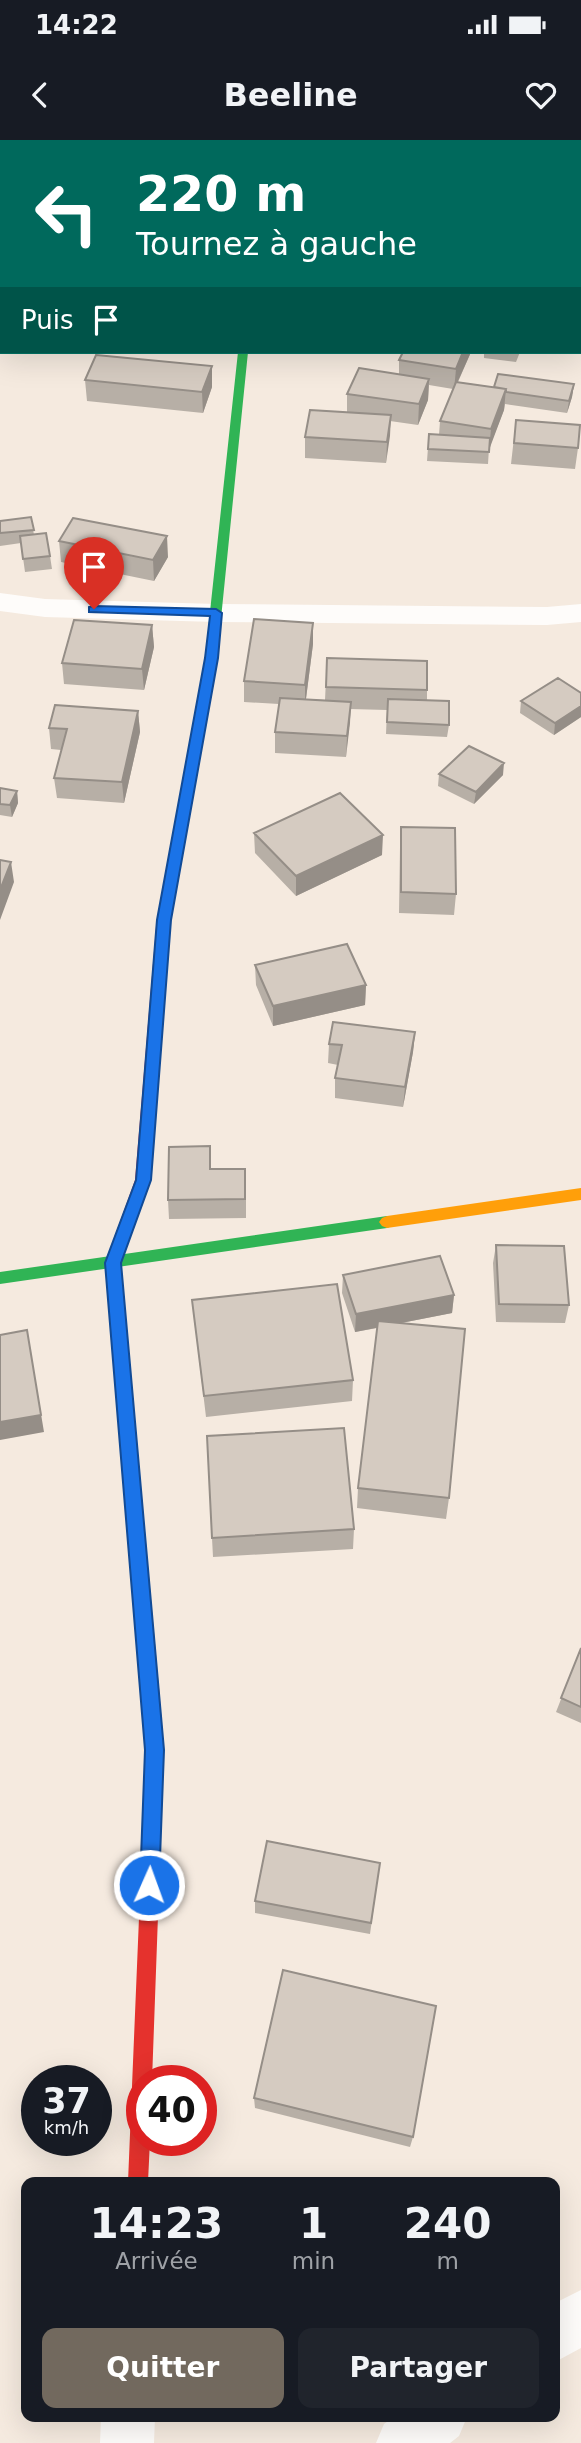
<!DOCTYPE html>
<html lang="fr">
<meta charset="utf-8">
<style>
:root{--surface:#171b24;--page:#20242c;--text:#f1f3f6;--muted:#9ea1a6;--accent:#72695e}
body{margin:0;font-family:"DejaVu Sans",sans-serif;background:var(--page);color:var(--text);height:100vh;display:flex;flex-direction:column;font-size:26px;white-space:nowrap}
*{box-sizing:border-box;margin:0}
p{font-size:23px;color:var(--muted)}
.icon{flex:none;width:38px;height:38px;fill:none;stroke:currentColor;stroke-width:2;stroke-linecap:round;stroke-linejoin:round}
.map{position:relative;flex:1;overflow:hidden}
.drawer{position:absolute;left:21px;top:2037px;width:539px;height:245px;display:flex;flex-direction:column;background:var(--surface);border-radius:14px;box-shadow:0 7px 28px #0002}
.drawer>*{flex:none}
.banner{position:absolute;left:0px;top:0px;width:581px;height:214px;box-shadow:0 7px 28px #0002;background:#00695c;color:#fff;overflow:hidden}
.speed{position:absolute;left:21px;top:1925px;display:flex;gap:14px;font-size:35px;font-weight:700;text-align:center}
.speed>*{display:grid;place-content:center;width:91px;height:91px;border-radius:50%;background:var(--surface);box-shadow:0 7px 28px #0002;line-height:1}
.speed small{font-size:18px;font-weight:400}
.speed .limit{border:10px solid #d22;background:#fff;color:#111}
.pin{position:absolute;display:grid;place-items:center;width:60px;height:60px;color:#fff;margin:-72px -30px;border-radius:50% 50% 50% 0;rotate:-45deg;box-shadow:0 0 7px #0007}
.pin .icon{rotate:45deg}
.me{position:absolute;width:77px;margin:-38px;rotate:2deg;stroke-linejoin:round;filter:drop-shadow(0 0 5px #0008)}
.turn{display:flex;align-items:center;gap:24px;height:147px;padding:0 21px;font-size:32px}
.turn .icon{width:91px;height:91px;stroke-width:2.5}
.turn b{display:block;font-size:49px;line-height:60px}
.then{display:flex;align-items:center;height:66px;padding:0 21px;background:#0003;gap:14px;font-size:26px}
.eta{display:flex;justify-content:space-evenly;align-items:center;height:119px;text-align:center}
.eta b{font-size:42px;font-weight:800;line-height:49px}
.action{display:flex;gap:14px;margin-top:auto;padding:14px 21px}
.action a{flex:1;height:80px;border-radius:14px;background:var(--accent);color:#fff;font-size:28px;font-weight:800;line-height:80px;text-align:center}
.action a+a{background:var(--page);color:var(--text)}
.status{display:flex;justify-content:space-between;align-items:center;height:49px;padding:0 35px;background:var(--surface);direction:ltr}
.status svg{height:19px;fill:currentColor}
header{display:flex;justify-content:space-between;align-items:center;height:91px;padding:0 21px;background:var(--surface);font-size:32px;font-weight:800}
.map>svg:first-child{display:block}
</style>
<div class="status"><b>14:22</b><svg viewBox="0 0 49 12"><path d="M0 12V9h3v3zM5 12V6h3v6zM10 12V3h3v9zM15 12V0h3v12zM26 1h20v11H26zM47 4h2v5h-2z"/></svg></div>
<header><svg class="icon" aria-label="back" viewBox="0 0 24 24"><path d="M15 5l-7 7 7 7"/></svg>Beeline<svg class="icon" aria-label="heart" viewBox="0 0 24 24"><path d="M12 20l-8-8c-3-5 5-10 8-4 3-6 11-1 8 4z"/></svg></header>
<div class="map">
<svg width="581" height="2303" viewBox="0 0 581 2303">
<rect width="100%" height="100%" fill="#f5eadf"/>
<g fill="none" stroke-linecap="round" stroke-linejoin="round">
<path fill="#fefcfa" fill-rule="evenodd" d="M 0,84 L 2,84 L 2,98 L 0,98 Z
M 579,167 L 581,167 L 581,181 L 579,181 Z
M 0,453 L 45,459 L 216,464 L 547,467 L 581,464 L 581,482 L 547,485 L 216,482 L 45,477 L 0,471 Z
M 581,2150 L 581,2208 L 555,2222 L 555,2163 Z
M 101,2277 L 155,2277 L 154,2303 L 100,2303 Z
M 394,2277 L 467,2277 L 459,2296 L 450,2303 L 376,2303 L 384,2284 Z"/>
<path fill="#30b455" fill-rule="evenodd" d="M 238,212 L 248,212 L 217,518 L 170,787 L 163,792 L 156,787 L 205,518 Z
M 387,1076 L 392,1078 L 395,1082 L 392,1086 L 387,1088 L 0,1144 L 0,1132 Z"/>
<path fill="#ff9f0a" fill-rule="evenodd" d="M 581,1048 L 581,1060 L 387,1088 L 382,1086 L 379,1082 L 382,1078 L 387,1076 Z
M 114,1129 L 120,1130 L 122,1135 L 159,1548 L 156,1554 L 150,1557 L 144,1554 L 141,1548 L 106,1135 L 108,1130 Z"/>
<path fill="#e5322d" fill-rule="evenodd" d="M 163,782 L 170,787 L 151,1040 L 121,1123 L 120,1140 L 108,1140 L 105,1123 L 135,1040 L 156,787 Z
M 150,1539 L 156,1542 L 159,1548 L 164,1610 L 152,1941 L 142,1941 L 142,2000 L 150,2000 L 148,2042 L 128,2042 L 146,1610 L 141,1548 L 144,1542 Z"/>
</g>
<path fill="#b7afa6" d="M 0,103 L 2,104 L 2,174 L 0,174 Z
M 403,212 L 471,212 L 458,242 L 494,247 L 574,244 L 572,257 L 567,273 L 505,264 L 504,270 L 489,308 L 488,324 L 427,321 L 429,294 L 439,295 L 440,281 L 453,249 L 429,245 L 428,260 L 418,285 L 390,281 L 386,323 L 305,318 L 305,297 L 347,272 L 347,254 L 399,234 L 399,220 Z
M 484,212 L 520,212 L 516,222 L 484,218 Z
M 212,226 L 212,247 L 203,273 L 87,261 L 85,240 Z
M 516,280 L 578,308 L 575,329 L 511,324 Z
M 31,377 L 34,395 L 50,416 L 52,429 L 25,432 L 21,403 L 0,406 L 0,381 Z
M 59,401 L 168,417 L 154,441 L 61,422 Z
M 313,483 L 313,504 L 306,559 L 325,560 L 327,518 L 427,550 L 427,560 L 449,585 L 447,597 L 386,594 L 387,570 L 350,569 L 346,617 L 275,613 L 275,592 L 279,564 L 244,562 L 244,541 Z
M 152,485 L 154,507 L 144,550 L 64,544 L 62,523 Z
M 581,553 L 581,577 L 554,595 L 520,573 L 521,561 Z
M 138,571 L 140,592 L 124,663 L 57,658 L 54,638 L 61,610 L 51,609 L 49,588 Z
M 439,634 L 503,635 L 474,664 L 438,646 Z
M 0,648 L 17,651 L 18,663 L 12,677 L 0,675 Z
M 401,687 L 456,754 L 454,775 L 399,773 L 400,707 Z
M 254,693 L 382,715 L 296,756 L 255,713 Z
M 255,825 L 366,845 L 365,865 L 273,886 L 256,845 Z
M 415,892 L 413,912 L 403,967 L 335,958 L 335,938 L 338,925 L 328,923 L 329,904 Z
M 211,1029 L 246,1048 L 246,1078 L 169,1079 L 168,1060 Z
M 496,1105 L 569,1165 L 565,1183 L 496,1182 L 493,1123 Z
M 343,1135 L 454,1155 L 452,1173 L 401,1183 L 449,1358 L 446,1379 L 357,1368 L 358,1348 L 377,1188 L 355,1192 L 342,1153 Z
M 192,1160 L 353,1240 L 352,1261 L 206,1277 Z
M 354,1389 L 353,1409 L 213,1417 L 212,1398 Z
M 581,1508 L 581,1583 L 556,1572 Z
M 380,1723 L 370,1794 L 255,1773 L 255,1761 Z
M 254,1958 L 413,1997 L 410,2007 L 255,1968 Z"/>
<path fill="#958e87" d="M 135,0 L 187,0 L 187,2 L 135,2 Z
M 581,28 L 581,46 L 579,48 L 579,30 Z
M 2,43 L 2,67 L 0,70 L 0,45 Z
M 463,212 L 471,212 L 454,250 L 456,229 Z
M 212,226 L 212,247 L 203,273 L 202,252 Z
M 429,239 L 428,260 L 418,285 L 419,264 Z
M 574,244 L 572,257 L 567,273 L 569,261 Z
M 506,249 L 504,270 L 489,310 L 491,289 Z
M 391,275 L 390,296 L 386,323 L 387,302 Z
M 167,396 L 168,417 L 154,441 L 153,420 Z
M 313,483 L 313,504 L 305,566 L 305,545 Z
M 152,485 L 154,507 L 144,550 L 142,529 Z
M 351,562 L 350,583 L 346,617 L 347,596 Z
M 581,566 L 581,577 L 554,595 L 555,583 Z
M 138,571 L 140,592 L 124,663 L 122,642 Z
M 504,623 L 503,635 L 474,664 L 476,652 Z
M 17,651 L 18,663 L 12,677 L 10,665 Z
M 383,695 L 382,715 L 296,756 L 296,736 Z
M 11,722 L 14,742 L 0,780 L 0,750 Z
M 366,845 L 365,865 L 273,886 L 273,866 Z
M 415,892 L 413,912 L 403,967 L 405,947 Z
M 454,1155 L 452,1173 L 355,1192 L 356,1174 Z
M 27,1190 L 44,1292 L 0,1300 L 0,1282 Z"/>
<path fill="#d5cbc1" stroke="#958e87" stroke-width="2" d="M 579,17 L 581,17 L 581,28 L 579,30 Z
M 0,103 L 2,104 L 2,153 L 0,153 Z
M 403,212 L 463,212 L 456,229 L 399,220 Z
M 96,215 L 212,226 L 202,252 L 85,240 Z
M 359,228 L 429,239 L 419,264 L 347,254 Z
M 498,234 L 574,244 L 569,261 L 506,252 L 506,249 L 494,247 Z
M 456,242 L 506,249 L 491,289 L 440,281 Z
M 310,270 L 391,275 L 387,302 L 305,297 Z
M 516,280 L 580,285 L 578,308 L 514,303 Z
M 429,294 L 490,298 L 489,312 L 428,309 Z
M 31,377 L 34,390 L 0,393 L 0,381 Z
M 73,378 L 167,396 L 153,420 L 59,401 Z
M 46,393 L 50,416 L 23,419 L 20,396 Z
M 254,479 L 313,483 L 305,545 L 244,541 Z
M 74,480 L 152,485 L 142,529 L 62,523 Z
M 327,518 L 427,521 L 427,550 L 326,547 Z
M 558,538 L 581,553 L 581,566 L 555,583 L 521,561 Z
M 280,558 L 351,562 L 347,596 L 275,592 Z
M 388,559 L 449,561 L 449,585 L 387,582 Z
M 55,565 L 138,571 L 122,642 L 54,638 L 67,589 L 49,588 Z
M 469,606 L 504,623 L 476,652 L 439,634 Z
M 0,648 L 17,651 L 10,665 L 0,664 Z
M 340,653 L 383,695 L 296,736 L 254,693 Z
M 401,687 L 455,688 L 456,754 L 401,752 Z
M 0,720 L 11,722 L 0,750 Z
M 347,804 L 366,845 L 273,866 L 255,825 Z
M 333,882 L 415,892 L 405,947 L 335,938 L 342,905 L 329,904 Z
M 210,1006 L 210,1029 L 245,1029 L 245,1059 L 168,1060 L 169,1007 Z
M 496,1105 L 564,1106 L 569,1165 L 499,1164 Z
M 440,1116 L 454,1155 L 356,1174 L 343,1135 Z
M 337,1144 L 353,1240 L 204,1256 L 192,1160 Z
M 378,1181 L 465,1189 L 449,1358 L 358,1348 Z
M 27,1190 L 41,1275 L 0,1282 L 0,1195 Z
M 344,1288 L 354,1389 L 212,1398 L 207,1296 Z
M 581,1508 L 581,1567 L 561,1558 Z
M 267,1701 L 380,1723 L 371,1783 L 255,1761 Z
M 283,1830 L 436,1866 L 413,1997 L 254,1958 Z"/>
<path fill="#1a73e8" stroke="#114b97" stroke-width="2" d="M 94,466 L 216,469 L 222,473 L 218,518 L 171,780 L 151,1040 L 121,1123 L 164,1610 L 159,1745 L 156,1752 L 149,1754 L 143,1752 L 140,1745 L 145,1610 L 105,1123 L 136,1040 L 157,780 L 205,518 L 210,476 L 89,472 L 89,467 Z"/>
</svg>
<div class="speed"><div>37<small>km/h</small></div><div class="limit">40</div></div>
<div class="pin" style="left:94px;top:469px;background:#d93025"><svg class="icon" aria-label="arrive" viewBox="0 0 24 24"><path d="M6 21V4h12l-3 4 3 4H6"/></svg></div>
<svg class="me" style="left:149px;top:1745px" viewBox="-20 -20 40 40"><circle r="17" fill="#1a73e8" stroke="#fff" stroke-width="3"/><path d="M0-11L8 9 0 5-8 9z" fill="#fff"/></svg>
<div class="banner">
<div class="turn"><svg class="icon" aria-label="left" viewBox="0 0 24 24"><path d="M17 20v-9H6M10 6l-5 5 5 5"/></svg><div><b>220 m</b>Tournez à gauche</div></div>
<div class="then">Puis<svg class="icon" aria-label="arrive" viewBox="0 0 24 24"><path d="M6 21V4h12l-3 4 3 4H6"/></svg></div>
</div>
<section class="drawer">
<div class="eta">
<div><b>14:23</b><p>Arrivée</p></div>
<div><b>1</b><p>min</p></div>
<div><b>240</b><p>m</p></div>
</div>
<div class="action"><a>Quitter</a><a>Partager</a></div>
</section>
</div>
